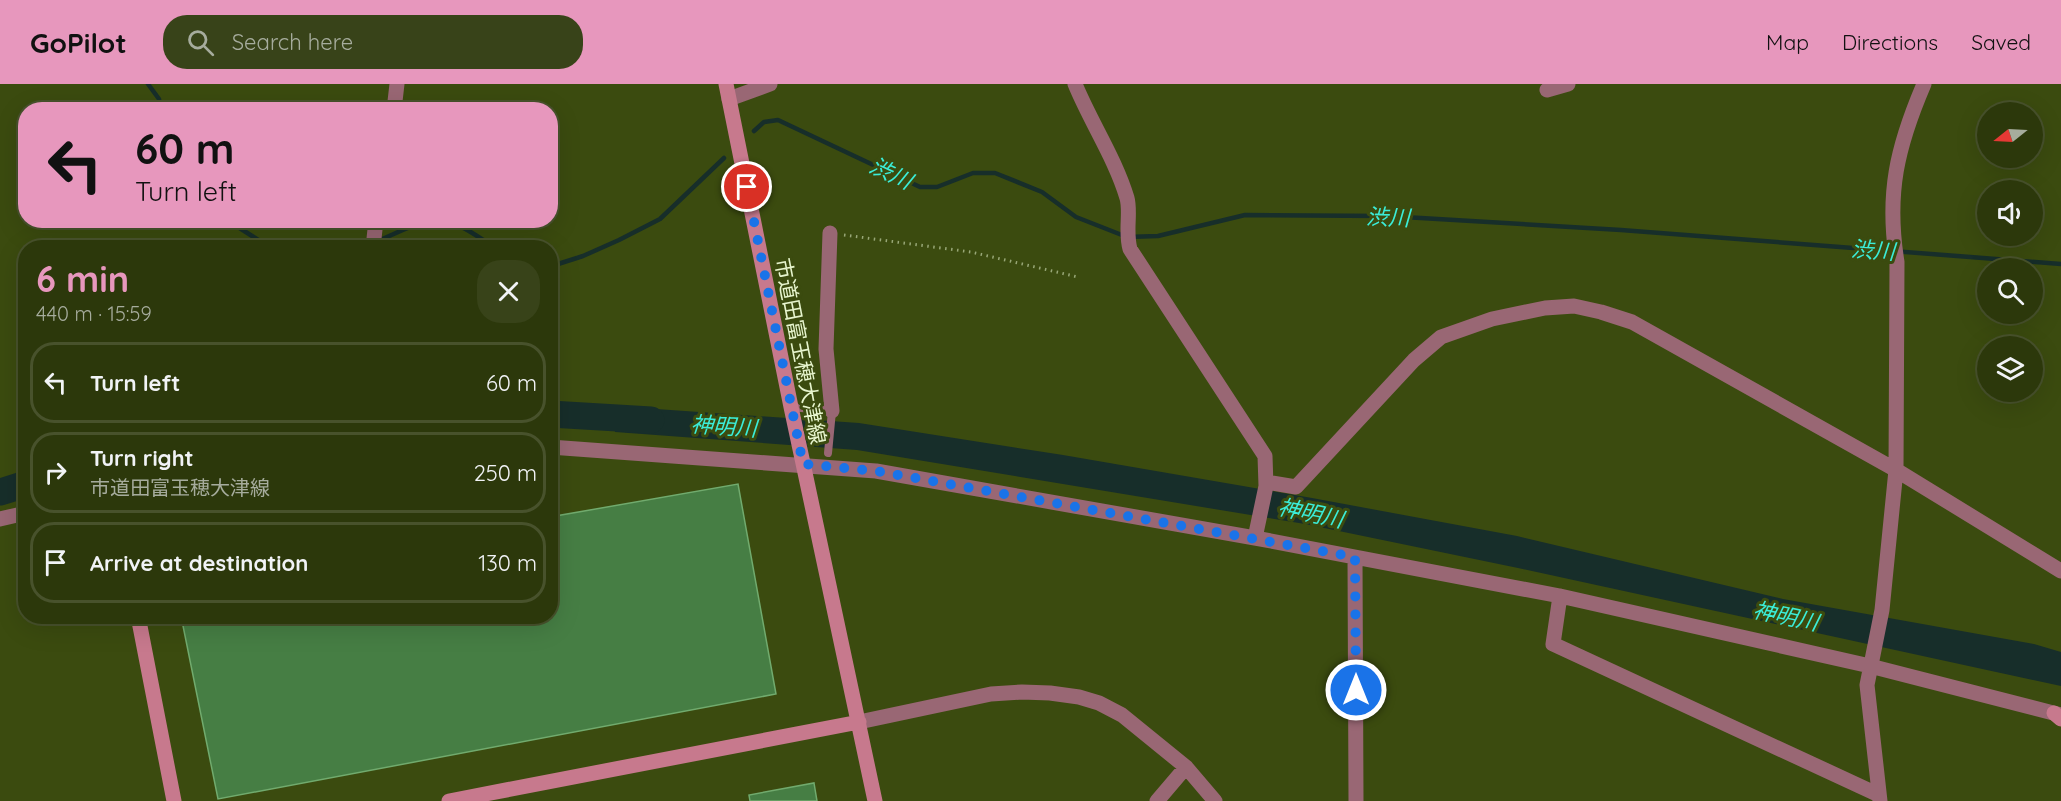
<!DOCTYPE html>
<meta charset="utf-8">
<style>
:root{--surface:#2c380b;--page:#384319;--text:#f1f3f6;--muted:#a6ac9d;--line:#48522c;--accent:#e797bd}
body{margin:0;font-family:Quicksand,"Noto Sans JP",sans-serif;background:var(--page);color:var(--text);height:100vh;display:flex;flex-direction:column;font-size:22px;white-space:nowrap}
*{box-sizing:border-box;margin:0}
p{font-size:20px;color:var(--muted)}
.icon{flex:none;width:33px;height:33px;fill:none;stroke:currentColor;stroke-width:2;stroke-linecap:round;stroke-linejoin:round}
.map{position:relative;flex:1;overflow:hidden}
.side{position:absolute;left:18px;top:156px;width:540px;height:384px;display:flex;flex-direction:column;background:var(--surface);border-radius:24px;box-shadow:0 6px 24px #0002,0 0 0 2px var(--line)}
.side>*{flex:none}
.top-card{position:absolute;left:18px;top:18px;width:540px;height:126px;border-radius:24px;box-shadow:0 6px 24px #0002,0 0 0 2px var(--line);background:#e797bd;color:#111;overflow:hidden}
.needle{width:39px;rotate:252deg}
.fabs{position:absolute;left:1977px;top:18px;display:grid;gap:12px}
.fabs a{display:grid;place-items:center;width:66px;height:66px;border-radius:50%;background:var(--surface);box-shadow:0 6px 24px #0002,0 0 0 2px var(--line);font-size:30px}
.pin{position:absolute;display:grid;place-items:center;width:51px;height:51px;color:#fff;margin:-26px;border:3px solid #fff;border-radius:50%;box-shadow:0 2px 6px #0007}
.me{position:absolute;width:66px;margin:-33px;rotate:0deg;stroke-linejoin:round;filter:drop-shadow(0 0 4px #0008)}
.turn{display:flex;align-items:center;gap:21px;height:126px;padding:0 18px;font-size:27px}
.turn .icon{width:78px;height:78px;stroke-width:2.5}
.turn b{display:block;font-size:42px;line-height:51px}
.round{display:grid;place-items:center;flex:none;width:63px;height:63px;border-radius:24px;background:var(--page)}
.headline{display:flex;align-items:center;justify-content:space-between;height:102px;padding:0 18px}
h1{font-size:36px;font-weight:700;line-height:45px;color:var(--accent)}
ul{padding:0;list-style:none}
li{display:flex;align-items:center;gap:18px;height:81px;margin:0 12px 9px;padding:0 6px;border:3px solid var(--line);border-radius:24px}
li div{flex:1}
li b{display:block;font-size:22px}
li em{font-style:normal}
header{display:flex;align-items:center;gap:36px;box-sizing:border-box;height:84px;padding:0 30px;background:var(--accent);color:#111}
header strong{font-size:28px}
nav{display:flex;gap:33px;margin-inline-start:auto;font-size:21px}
.search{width:420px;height:54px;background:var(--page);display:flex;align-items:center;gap:15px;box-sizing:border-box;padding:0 21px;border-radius:24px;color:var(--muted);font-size:22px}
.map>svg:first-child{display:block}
</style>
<header>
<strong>GoPilot</strong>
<div class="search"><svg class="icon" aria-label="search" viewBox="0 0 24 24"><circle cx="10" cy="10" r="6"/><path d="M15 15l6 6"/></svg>Search here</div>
<nav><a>Map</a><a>Directions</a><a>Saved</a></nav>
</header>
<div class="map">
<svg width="2061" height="717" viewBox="0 0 2061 717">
<rect width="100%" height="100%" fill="#3b4b0f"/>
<path fill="#172e2a" d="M 613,322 L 859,339 L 1063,371 L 1312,414 L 1517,452 L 1783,515 L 2034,560 L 2061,568 L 2061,602 L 1518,484 L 1305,440 L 857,366 L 615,348 Z"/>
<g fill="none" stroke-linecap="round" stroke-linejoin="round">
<path stroke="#172e2a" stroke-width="4.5" d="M 148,0 L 159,15 L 160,26
M 754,47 L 764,38 L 778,36 L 920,103 L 937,103 L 973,89 L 995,89 L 1042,108 L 1076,133 L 1127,153 L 1158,152 L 1245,131 L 1387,132 L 1621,146 L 2061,180
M 227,136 L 263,159 L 279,164
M 359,164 C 389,156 417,132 449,138 C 463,141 483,156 495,164
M 550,180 L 558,180 L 583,172 L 619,156 L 660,135 L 724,74"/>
<path stroke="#172e2a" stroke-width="27" d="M 550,330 L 651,336
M 0,408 L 26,400"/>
</g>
<path fill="#467e44" stroke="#71ab6e" stroke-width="1.5" d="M 738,400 L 776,610 L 218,715 L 181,532 L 550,532 L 550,433 Z
M 814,699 L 817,717 L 750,717 L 749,711 Z"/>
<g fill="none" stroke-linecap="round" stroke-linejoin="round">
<path stroke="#98a777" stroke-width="3" stroke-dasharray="1.5 4.5" stroke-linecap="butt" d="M 844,151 L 971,168 L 1078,193"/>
<path stroke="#996774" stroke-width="8" d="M 791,323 L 832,327 L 828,369"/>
<path stroke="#996774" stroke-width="15" d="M 1075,0 C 1091,39 1115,74 1127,114 C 1131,128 1125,148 1130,165 L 1265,372 L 1266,402 L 1255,454
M 1547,6 L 1568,0
M 729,15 L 770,0
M 394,26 L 397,0
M 830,149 L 826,265 L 832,327
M 373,164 L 376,136
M 550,363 L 876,387 L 1255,454 L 1560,512 L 1870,582 L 2061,631
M 1266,398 L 1296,403 L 1414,276 L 1441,253 L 1492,235 L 1545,224 L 1574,222 L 1601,228 L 1632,238 L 1896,386 L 2061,487
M 0,435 L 26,429
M 1355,473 L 1356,717
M 1560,512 L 1553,560 L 1879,711
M 859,638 L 991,610 L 1022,608 L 1050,609 L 1079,613 L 1099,619 L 1122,631 L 1186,683 L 1215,717
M 1157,717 L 1186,683
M 1880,717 L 1867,601 L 1882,526 L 1896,386 L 1897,178 C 1886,110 1897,63 1924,0"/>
<path stroke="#c7798d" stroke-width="15" d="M 726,0 L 791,323 L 875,717
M 138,532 L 174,717
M 2054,629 L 2061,635
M 449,717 L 859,638"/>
</g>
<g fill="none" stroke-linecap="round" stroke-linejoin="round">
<path stroke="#1a73e8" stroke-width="10" stroke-dasharray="0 18" d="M 747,103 L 803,380 L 876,387 L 1355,473 L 1356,606"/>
</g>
<g text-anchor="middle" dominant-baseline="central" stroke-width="6" stroke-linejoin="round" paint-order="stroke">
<g font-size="21" fill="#e7f5ce" stroke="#3b4b0f">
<text transform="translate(801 267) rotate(79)">市道田富玉穂大津線</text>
</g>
<g font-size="22" font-style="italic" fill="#3bedd8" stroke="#3b4b0f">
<text transform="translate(891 89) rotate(25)">渋川</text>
<text transform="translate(1388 133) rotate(2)">渋川</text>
<text transform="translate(1873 166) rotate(4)">渋川</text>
<text transform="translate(724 342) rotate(4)">神明川</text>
<text transform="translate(1311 429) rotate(12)">神明川</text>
<text transform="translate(1786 532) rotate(12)">神明川</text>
</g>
</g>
</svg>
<div class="fabs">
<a><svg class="needle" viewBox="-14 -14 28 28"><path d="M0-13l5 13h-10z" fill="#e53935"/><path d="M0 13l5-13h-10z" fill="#a6ac9d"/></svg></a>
<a><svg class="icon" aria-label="sound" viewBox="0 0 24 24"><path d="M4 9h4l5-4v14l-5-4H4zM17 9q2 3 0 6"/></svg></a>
<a><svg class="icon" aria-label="search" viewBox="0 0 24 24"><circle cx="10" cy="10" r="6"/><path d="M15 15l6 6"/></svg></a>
<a><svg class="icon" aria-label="layers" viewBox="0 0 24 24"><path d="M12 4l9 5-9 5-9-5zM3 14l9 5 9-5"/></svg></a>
</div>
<div class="pin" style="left:747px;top:103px;background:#d93025"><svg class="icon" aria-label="arrive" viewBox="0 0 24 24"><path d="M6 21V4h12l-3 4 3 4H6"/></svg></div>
<svg class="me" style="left:1356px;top:606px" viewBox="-20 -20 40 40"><circle r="17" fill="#1a73e8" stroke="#fff" stroke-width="3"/><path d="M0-11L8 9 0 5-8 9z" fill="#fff"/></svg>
<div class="top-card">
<div class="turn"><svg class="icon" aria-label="left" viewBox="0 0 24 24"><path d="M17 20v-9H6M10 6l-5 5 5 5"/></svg><div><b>60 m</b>Turn left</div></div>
</div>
<section class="side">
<div class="headline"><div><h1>6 min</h1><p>440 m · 15:59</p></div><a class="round"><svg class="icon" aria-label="close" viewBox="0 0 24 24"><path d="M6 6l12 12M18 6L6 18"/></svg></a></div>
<ul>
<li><svg class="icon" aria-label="left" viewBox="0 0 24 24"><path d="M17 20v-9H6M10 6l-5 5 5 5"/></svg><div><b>Turn left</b></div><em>60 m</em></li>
<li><svg class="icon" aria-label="right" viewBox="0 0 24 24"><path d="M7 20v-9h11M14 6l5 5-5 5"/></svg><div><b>Turn right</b><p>市道田富玉穂大津線</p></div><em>250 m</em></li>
<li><svg class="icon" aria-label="arrive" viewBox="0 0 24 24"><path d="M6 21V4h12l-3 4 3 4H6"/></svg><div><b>Arrive at destination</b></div><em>130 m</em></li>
</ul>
</section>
</div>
